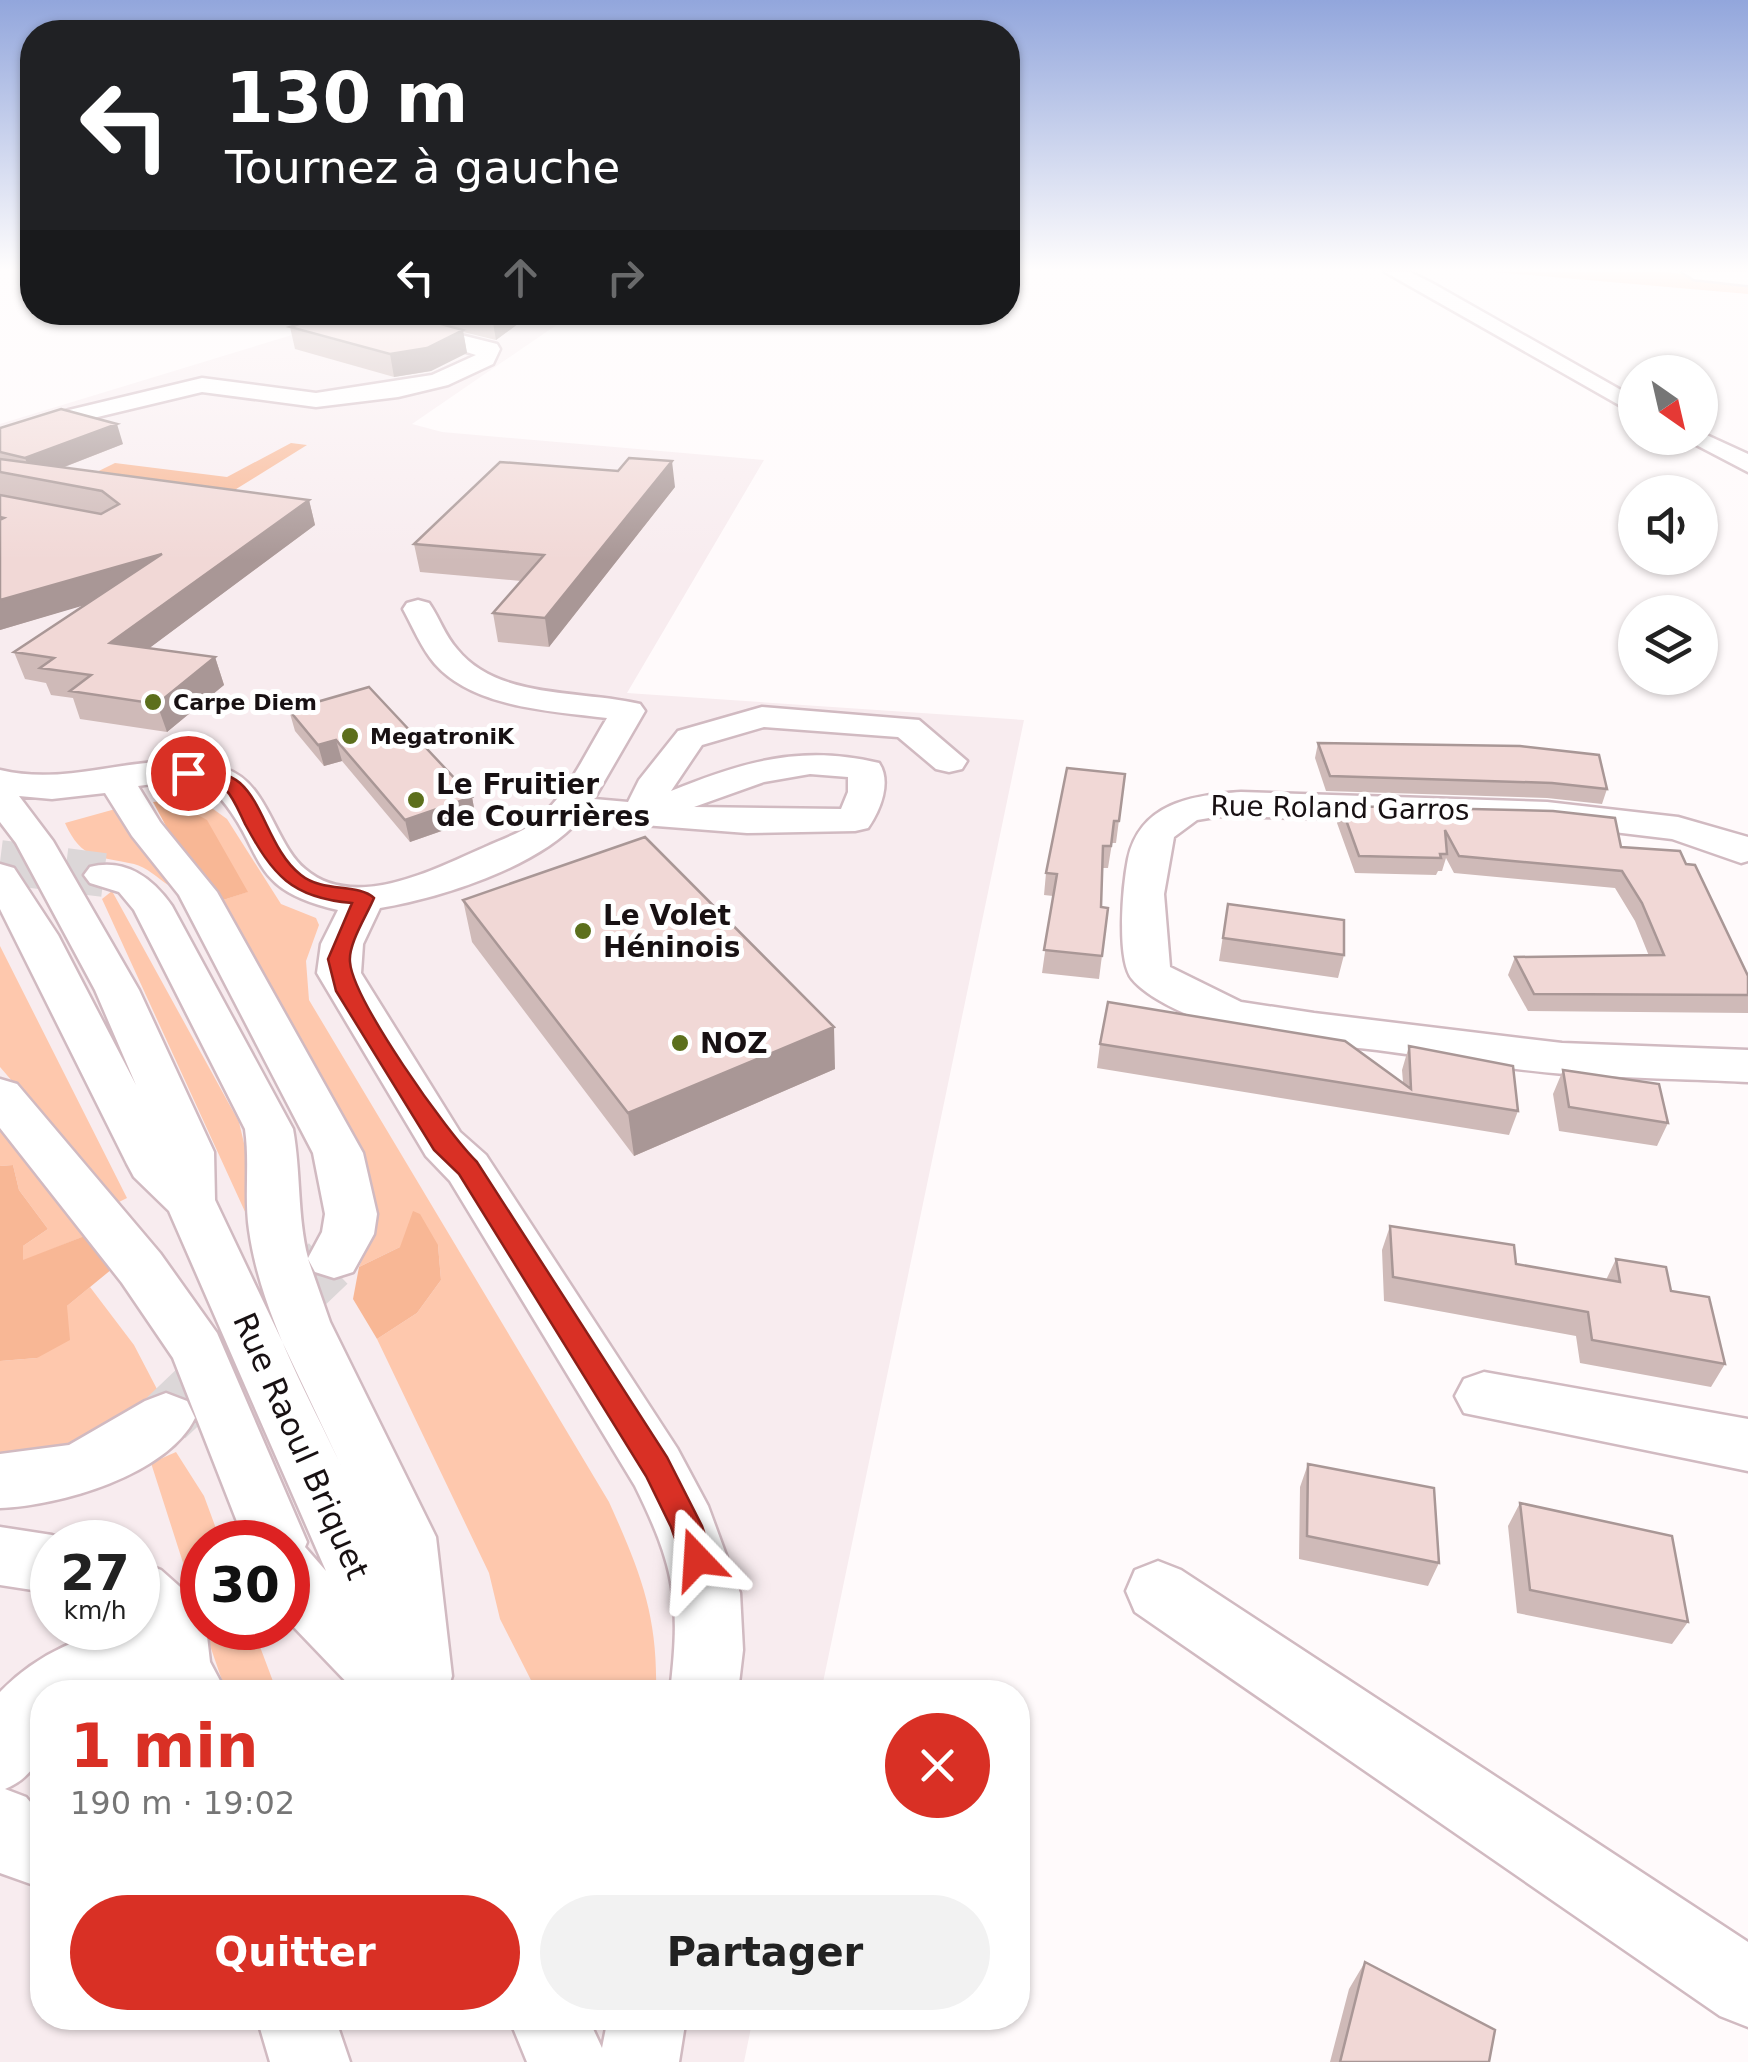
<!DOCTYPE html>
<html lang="fr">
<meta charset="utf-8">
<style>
:root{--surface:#fff;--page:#f2f2f2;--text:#222;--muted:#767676;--accent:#d93025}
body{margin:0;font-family:"DejaVu Sans",sans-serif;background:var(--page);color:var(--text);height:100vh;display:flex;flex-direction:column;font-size:38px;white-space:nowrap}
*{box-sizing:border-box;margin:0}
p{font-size:32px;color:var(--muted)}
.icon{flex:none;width:55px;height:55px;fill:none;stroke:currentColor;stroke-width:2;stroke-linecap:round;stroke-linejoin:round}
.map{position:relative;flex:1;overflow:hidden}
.sheet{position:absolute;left:30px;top:1680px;width:1000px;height:350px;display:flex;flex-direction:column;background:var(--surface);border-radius:40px;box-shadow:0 2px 8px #0004}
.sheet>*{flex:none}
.guide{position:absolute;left:20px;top:20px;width:1000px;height:305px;border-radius:40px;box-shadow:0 2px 8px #0004;background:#202124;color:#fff;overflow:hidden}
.needle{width:65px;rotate:146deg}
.buttons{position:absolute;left:1618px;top:355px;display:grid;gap:20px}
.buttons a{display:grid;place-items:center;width:100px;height:100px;border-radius:50%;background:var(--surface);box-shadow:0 2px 8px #0004;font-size:50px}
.speed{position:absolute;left:30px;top:1520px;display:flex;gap:20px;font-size:50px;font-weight:700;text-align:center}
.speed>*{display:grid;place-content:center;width:130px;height:130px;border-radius:50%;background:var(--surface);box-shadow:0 2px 8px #0004;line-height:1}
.speed small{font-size:25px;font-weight:400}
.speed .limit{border:15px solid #d22;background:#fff;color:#111}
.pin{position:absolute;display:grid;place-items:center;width:85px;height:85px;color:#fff;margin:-42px;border:5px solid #fff;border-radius:50%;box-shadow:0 2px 10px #0007}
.me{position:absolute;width:110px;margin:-55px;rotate:340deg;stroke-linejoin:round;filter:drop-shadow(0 0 8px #0008)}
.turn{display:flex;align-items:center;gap:35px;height:210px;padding:0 40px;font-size:45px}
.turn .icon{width:130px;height:130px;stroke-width:2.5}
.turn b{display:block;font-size:70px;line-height:85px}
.lanes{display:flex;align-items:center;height:95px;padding:0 40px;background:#0003;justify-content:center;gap:50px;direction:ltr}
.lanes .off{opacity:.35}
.round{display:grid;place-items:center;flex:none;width:105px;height:105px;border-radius:52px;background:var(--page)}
.headline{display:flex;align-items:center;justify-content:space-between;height:170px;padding:0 40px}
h1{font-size:60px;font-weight:800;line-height:75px;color:var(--accent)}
.action{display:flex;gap:20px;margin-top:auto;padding:20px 40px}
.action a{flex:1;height:115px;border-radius:60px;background:var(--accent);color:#fff;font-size:40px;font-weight:800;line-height:115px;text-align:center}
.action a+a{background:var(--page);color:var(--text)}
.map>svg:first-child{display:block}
</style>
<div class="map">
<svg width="1748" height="2062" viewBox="0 0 1748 2062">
<rect width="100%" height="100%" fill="#fffafb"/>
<path fill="#f8ecef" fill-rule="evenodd" d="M 364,313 L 574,313 L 412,424 L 442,432 L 764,460 L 627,693 L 1024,720 L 821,1692 L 42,1692 L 42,2018 L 753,2018 L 744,2062 L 0,2062 L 0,424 ZM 52,1542 L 138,1542 L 138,1628 L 52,1628 ZM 202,1542 L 288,1542 L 288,1628 L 202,1628 Z"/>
<path fill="#fec8ad" d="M 1494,272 L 1664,272 L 1748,281 L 1748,294 Z
M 192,802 L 209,806 L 227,819 L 281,904 L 316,918 L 319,925 L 306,961 L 309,1000 L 609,1502 C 640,1571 658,1615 656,1692 L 537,1692 L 500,1619 L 489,1573 L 377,1339 L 417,1313 L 441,1280 L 438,1245 L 400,1247 L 359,1267 C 374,1233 376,1200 366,1164 L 220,901 L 247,892 L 194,813 Z
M 119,808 L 168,885 C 158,878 146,867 134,864 C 99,856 82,861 65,823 Z
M 112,891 L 239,1122 L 258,1203 L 252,1227 L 102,899 Z
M 0,946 L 127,1198 L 117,1203 L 0,1067 Z
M 0,1125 L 87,1235 L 23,1261 L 23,1246 L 48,1229 L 19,1190 L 13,1165 L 0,1166 Z
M 90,1287 L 134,1345 L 158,1391 L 87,1442 L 0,1459 L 0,1361 L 37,1358 L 67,1306 Z
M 176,1452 L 204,1496 L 221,1542 L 202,1542 L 202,1622 L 151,1463 Z
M 204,1628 L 253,1628 L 277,1692 L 226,1692 Z"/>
<path fill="#f8b795" d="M 291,443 L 307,445 L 141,548 L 141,523 L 62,489 L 115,463 L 227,477 Z
M 171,800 L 192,802 L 194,813 L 207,820 L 248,892 L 220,901 L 201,871 L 181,854 L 153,802 Z
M 13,1165 L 19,1190 L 48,1229 L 23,1246 L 23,1260 L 87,1235 L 112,1269 L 67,1306 L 70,1340 L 37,1358 L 0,1361 L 0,1166 Z
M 413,1211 L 420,1214 L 438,1245 L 441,1280 L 417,1313 L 377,1339 L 353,1299 L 359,1267 L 400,1247 Z"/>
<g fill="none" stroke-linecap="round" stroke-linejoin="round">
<path stroke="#dcd7d8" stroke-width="44" stroke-dasharray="44 22" stroke-linecap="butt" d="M 0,862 L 104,875"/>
<path stroke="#dcd7d8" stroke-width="56" stroke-dasharray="56 28" stroke-linecap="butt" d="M 166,1418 L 334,1258"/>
<g stroke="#d1bac1" stroke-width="5">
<path id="minor" d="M 1385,272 L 1410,272 L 1432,283 L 1635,398 L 1635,414 Z
M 405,321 L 497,344 L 500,349 L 493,364 L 448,385 L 398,397 L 316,407 L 202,392 L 85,420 L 0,447 L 0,432 L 69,410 L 202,378 L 316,393 L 432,375 L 476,355 L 398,331 L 395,327 Z
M 1700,432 L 1748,454 L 1748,472 L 1683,438 L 1700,438 Z
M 418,600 L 429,603 C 439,617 445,636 457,649 C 498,700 583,690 640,704 L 645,711 L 594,799 L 628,802 L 639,780 L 678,731 L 762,707 L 919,720 L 967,761 L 962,769 L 949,772 L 936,769 L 898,737 L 764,727 L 702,745 L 671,791 C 743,762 801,744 879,763 C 892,782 880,811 868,828 L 855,831 L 747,833 L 579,820 C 538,867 440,898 380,908 L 363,944 L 361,973 L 460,1132 L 486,1155 L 677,1448 L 708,1506 L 740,1593 L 743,1650 L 738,1692 L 670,1692 C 681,1602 675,1567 635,1486 L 450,1181 L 426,1156 L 317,973 L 321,944 L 338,910 C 242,888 269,851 215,792 C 191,778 164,782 138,786 L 160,822 L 217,892 L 363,1153 L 377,1214 L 374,1234 L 353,1272 L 334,1278 L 315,1272 L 308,1259 L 330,1322 L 436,1537 L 452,1676 L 447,1692 L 356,1692 L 288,1621 L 288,1542 L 245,1542 L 173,1358 L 122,1283 L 0,1128 L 0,1079 L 17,1084 L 160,1253 L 217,1333 L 307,1542 L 305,1547 L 326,1571 L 169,1211 L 134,1177 L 127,1164 L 0,909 L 0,864 L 14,868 L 58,935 L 136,1085 L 95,990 L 16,843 L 0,822 L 0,770 C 79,789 150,744 226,769 C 268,783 274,843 305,869 C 354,912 435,869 485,847 C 504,838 523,833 538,819 C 569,792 586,752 607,718 C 552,711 474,708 435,664 C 421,648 413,627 403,609 L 407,603 ZM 810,774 L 848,777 L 848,792 L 841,809 L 694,807 L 764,782 ZM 105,793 L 132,836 L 179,895 L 313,1153 L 325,1214 L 322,1232 L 308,1258 C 297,1215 301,1172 293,1129 L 172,906 C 153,878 125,858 90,867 L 84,875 L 90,883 L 119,892 L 134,910 L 245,1129 C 250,1163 244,1197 249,1230 C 261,1316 310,1398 346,1476 L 215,1200 L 214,1152 L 139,990 L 53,841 L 19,796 L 52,799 Z
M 1241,792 L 1547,802 L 1678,817 L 1748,837 L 1748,861 L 1741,863 L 1672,839 L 1547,824 L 1221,816 L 1197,820 L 1174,837 L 1164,894 L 1170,967 L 1241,1002 L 1314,1013 L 1562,1043 L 1748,1050 L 1748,1082 C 1687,1079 1626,1078 1565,1074 C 1503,1069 1439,1058 1377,1050 C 1325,1044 1268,1042 1219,1026 C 1193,1018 1149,1000 1132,979 C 1116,959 1123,884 1128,859 C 1140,803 1192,795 1241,792 Z
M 1484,1372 L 1748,1419 L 1748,1471 L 1464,1413 L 1455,1396 L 1464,1379 Z
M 166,1393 L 187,1401 L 195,1418 C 167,1475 59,1506 0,1508 L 0,1454 L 69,1445 L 145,1401 Z
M 0,1527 L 52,1535 L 72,1542 L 52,1542 L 52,1593 L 0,1585 Z
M 138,1561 L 161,1570 L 188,1594 L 207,1636 L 210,1662 L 226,1692 L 42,1692 C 42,1734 50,1770 5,1789 L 26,1797 L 42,1816 L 42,1888 L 0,1873 L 0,1692 C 37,1654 86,1631 138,1628 Z
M 1158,1561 L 1181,1570 L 1748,1942 L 1748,2027 L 1720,2016 L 1135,1612 L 1126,1591 L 1135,1570 Z
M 257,2018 L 335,2018 L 350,2062 L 270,2062 Z
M 509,2018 L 588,2018 L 602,2048 L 608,2018 L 686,2018 L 679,2062 L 527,2062 Z"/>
</g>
<g stroke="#d1bac1" stroke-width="5">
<path id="major" d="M 1683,272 L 1748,272 L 1748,285 L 1694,279 Z"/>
</g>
<use href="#minor" fill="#fff" fill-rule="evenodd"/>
<use href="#major" fill="#fff" fill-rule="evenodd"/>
</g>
<path fill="#cfbab8" d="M 400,312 L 534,312 L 496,340 L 463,332 L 467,353 L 431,371 L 394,377 L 295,349 L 290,327 Z
M 0,428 L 123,444 L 62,468 L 309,500 L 315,525 L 149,648 L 215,657 L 224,685 L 167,732 L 80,719 L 73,698 L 51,695 L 46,683 L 25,679 L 14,652 L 86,604 L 0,630 L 0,495 L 101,514 L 0,495 Z
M 675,487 L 549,647 L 498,642 L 493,613 L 521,581 L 420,572 L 414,544 Z
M 289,710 L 472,797 L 476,819 L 410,842 L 342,761 L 324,766 L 295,731 Z
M 1318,743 L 1607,789 L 1602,804 L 1547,798 L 1326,791 L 1315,758 Z
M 1125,774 L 1116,843 L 1112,843 L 1108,868 L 1102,868 L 1101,907 L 1108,908 L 1099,979 L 1042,973 L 1053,896 L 1044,895 L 1046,873 Z
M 1341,806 L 1621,847 L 1686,864 L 1748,976 L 1748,1013 L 1528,1011 L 1508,975 L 1515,957 L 1649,956 L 1635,921 L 1615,888 L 1454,873 L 1446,858 L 1442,871 L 1438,871 L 1436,875 L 1355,873 L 1337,823 Z
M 463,900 L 835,1069 L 634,1156 L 472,942 Z
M 1228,904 L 1344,955 L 1338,978 L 1219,961 Z
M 1100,1044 L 1403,1082 L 1402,1070 L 1409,1046 L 1518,1111 L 1509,1135 L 1097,1068 Z
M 1563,1070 L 1668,1123 L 1657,1146 L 1559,1131 L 1553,1094 Z
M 1390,1226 L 1516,1264 L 1606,1280 L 1616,1259 L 1671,1291 L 1725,1364 L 1711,1387 L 1580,1363 L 1576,1336 L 1384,1301 L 1382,1250 Z
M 1308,1464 L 1439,1563 L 1428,1586 L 1299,1559 L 1300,1487 Z
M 1520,1503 L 1688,1622 L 1672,1644 L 1517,1613 L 1508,1526 Z
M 1365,1962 L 1489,2062 L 1330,2062 L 1349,1989 Z"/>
<path fill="#a99796" d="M 499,312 L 534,312 L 496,340 L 492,317 Z
M 463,330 L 467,353 L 431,371 L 394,377 L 390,354 Z
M 117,424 L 123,444 L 33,479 L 25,458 Z
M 672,461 L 675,487 L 549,647 L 545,618 Z
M 309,500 L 315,525 L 120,670 L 110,643 Z
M 162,554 L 170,580 L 0,630 L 0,600 Z
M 215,657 L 224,685 L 167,732 L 157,704 Z
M 336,740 L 342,761 L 324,766 L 318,745 Z
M 472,797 L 476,819 L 410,842 L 405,820 Z
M 834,1027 L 835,1069 L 634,1156 L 628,1113 Z"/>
<path fill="#f1d8d6" stroke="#a99796" stroke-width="2.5" d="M 336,312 L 397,312 L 463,330 L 427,348 L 390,354 L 290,327 Z
M 472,312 L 499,312 L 492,317 Z
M 61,409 L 117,424 L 25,458 L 0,452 L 0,428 Z
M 629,458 L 672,461 L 545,618 L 493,613 L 544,555 L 414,544 L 500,462 L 618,471 Z
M 0,459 L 309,500 L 110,643 L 215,657 L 157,704 L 70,691 L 91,675 L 40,668 L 54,658 L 14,652 L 162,554 L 0,600 L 0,520 L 4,518 L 0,517 L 0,495 L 101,514 L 119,504 L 102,491 L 0,472 Z
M 369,687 L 472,797 L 405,820 L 336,740 L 318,745 L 289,710 Z
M 1318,743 L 1520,746 L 1599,755 L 1607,789 L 1552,783 L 1330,776 Z
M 1067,768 L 1125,774 L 1119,821 L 1114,821 L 1111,846 L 1103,846 L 1101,907 L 1108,908 L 1102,956 L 1044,950 L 1057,874 L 1046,873 Z
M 1341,806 L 1553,811 L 1615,818 L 1621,847 L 1680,851 L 1686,864 L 1695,865 L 1748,976 L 1748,995 L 1534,994 L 1515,957 L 1664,955 L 1642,903 L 1622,871 L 1459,856 L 1445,830 L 1447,854 L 1440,854 L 1441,858 L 1359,856 Z
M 645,837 L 834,1027 L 628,1113 L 463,900 Z
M 1228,904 L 1344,920 L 1344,955 L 1223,938 Z
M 1108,1002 L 1345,1041 L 1411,1089 L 1409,1046 L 1513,1066 L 1518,1111 L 1100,1044 Z
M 1563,1070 L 1659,1084 L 1668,1123 L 1569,1107 Z
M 1390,1226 L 1514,1245 L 1516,1264 L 1620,1282 L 1616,1259 L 1666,1267 L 1671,1291 L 1709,1297 L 1725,1364 L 1592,1340 L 1588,1312 L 1393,1277 Z
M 1308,1464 L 1434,1488 L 1439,1563 L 1307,1536 Z
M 1520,1503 L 1672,1536 L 1688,1622 L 1530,1590 Z
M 1365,1962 L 1495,2030 L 1489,2062 L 1340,2062 Z"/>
<linearGradient id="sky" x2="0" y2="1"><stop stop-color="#92a6dc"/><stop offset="0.48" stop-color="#fffdfd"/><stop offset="1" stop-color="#fffdfd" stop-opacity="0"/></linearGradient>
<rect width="1748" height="561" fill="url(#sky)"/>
<path fill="#d93025" stroke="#8d1f18" stroke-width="2.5" d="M 188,768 C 205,770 226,771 240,783 C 264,804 271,852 301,875 C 323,893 358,883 374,898 C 367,915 348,944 350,962 C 353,1000 447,1133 477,1162 L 667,1457 L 702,1526 L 713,1559 L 708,1570 L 697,1574 L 686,1570 L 671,1527 L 646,1476 L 459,1174 L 434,1150 L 336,991 L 328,959 L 352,903 C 291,898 273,875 245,824 C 240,814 234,798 226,790 C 214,779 196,780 181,777 L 178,773 Z"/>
<g fill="#5c6f1c" stroke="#fff" stroke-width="4">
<circle cx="153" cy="702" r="10"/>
<circle cx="350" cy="736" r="10"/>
<circle cx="416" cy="800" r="10"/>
<circle cx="583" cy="931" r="10"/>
<circle cx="680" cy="1043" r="10"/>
</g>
<g text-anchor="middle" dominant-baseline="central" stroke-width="10" stroke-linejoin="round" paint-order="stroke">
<g font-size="22" font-weight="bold" fill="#181113" stroke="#fff" text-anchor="start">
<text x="173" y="702">Carpe Diem</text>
<text x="370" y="736">MegatroniK</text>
</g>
<g font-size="28" font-weight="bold" fill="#181113" stroke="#fff" text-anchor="start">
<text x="436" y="784">Le Fruitier<tspan x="436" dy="32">de Courrières</tspan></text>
<text x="603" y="915">Le Volet<tspan x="603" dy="32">Héninois</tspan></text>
<text x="700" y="1043">NOZ</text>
</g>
<g font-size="28" fill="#181113" stroke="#fff">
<text transform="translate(1340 808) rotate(1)">Rue Roland Garros</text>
</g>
<g font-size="32" fill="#181113" stroke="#fff">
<text transform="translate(301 1446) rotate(66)">Rue Raoul Briquet</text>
</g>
</g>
</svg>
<div class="buttons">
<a><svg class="needle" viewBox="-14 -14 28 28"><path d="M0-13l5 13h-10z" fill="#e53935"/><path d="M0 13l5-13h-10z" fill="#767676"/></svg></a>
<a><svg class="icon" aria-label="sound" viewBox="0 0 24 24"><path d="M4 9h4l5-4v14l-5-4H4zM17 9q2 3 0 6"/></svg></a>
<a><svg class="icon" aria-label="layers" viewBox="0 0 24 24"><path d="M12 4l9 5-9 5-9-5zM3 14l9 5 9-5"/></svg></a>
</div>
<div class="speed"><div>27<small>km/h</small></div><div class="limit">30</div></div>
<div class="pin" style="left:188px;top:773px;background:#d93025"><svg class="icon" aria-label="arrive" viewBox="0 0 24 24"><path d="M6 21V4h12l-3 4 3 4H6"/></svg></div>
<svg class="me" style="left:697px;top:1559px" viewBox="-20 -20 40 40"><path d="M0-17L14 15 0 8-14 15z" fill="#d93025" stroke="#fff" stroke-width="4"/></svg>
<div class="guide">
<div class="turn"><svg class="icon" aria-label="left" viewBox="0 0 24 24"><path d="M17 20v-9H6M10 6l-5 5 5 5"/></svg><div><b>130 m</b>Tournez à gauche</div></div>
<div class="lanes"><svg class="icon" aria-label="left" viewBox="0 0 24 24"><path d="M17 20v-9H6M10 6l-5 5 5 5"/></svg><svg class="icon off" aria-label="ahead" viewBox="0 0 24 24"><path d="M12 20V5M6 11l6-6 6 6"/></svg><svg class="icon off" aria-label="right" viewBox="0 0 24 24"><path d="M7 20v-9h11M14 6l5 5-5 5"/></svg></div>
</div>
<section class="sheet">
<div class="headline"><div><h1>1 min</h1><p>190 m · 19:02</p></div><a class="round" style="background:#d93025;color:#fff"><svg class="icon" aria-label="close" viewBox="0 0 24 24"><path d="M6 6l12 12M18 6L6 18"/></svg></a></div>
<div class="action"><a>Quitter</a><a>Partager</a></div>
</section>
</div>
